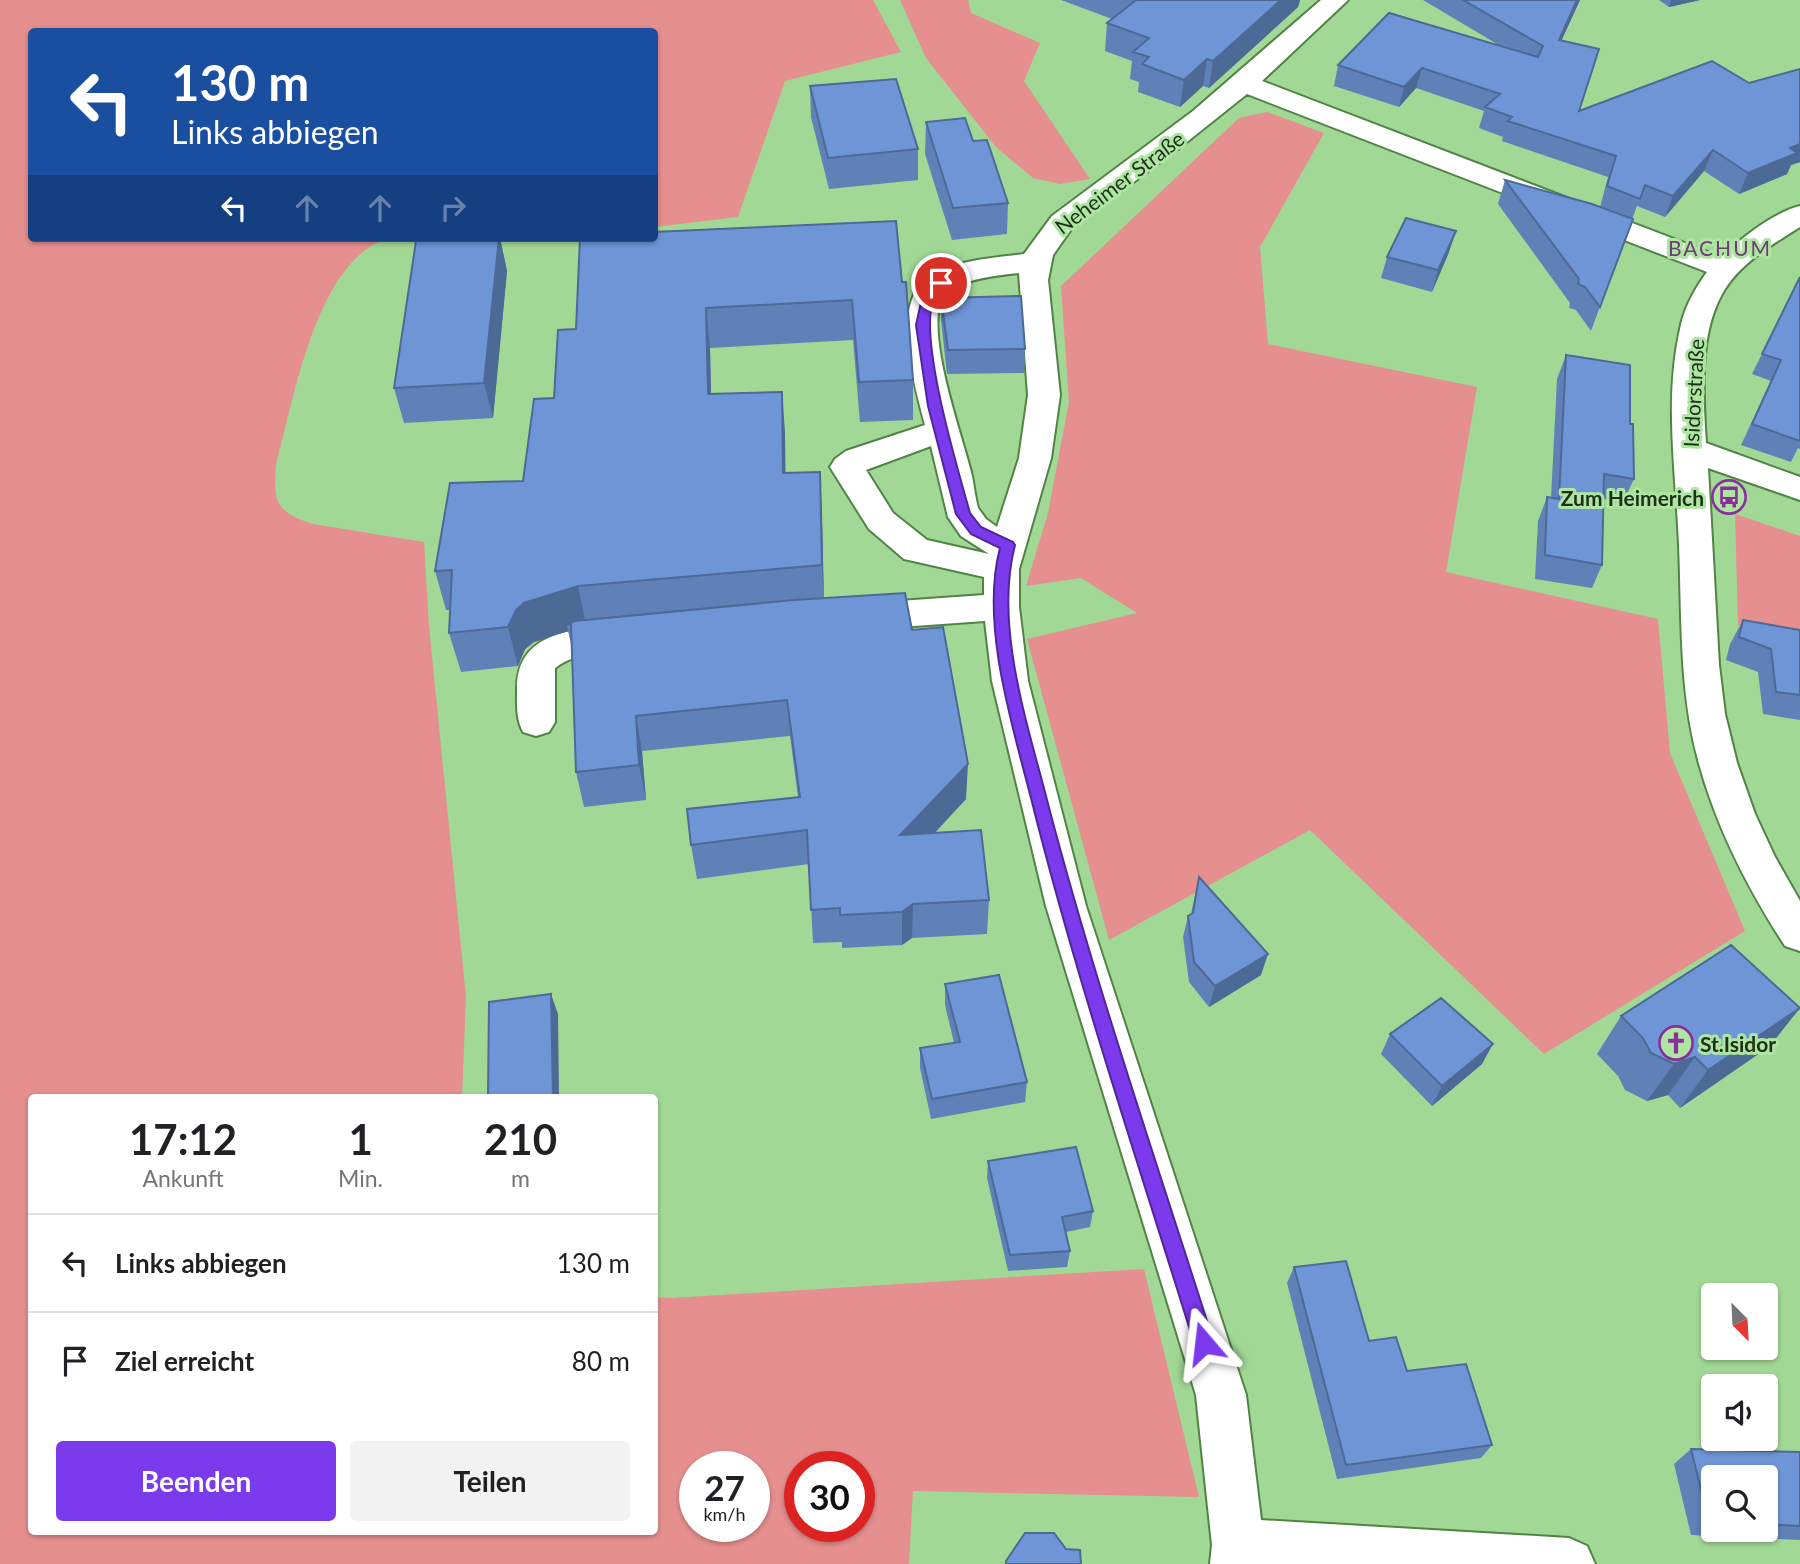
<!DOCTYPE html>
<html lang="de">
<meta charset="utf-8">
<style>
:root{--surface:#fff;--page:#f2f2f2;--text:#202124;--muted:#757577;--line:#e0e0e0;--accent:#7c3aed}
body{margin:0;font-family:Lato,sans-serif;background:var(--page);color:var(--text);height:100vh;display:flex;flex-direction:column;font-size:26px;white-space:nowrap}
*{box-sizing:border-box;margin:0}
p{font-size:23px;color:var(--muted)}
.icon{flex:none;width:38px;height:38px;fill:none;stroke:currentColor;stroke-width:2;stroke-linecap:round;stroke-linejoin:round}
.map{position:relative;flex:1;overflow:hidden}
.sheet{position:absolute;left:28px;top:1094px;width:630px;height:441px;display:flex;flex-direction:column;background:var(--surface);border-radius:7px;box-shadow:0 2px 5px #0004}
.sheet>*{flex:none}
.banner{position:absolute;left:28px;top:28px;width:630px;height:214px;border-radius:7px;box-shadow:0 2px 5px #0004;background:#1a4fa0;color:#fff;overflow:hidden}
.needle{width:46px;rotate:156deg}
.tools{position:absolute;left:1701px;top:1283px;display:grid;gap:14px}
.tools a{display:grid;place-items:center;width:77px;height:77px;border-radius:7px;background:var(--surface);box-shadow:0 2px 5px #0004;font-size:35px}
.speed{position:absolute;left:679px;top:1451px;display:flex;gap:14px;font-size:35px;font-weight:700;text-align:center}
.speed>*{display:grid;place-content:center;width:91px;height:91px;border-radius:50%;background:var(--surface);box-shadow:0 2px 5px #0004;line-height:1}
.speed small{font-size:18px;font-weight:400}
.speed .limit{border:10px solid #d22;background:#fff;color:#111}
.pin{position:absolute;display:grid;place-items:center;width:60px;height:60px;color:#fff;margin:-30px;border:4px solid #fff;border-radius:50%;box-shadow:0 2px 7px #0007}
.me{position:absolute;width:77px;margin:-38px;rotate:343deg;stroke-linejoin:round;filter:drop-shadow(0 0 5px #0008)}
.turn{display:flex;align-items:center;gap:24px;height:147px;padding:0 28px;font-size:32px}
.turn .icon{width:91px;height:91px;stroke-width:2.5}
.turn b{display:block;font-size:49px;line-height:60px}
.lanes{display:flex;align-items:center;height:66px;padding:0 28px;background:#0003;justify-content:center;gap:35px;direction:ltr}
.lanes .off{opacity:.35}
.eta{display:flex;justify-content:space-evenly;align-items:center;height:119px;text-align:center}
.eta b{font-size:42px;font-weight:700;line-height:49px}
.primary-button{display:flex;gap:14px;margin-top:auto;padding:14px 28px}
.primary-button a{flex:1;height:80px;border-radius:7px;background:var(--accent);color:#fff;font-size:28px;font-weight:700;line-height:80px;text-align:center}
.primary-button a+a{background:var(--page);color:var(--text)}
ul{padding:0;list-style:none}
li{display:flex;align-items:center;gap:21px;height:98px;padding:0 28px;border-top:2px solid var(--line)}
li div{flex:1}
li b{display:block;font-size:26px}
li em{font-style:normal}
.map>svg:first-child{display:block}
</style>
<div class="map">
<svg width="1800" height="1564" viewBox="0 0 1800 1564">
<rect width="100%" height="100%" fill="#a2d896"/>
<path fill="#e58f8f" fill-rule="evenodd" d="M 0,0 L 873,0 L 901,52 L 785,81 L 738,217 L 655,227 L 654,32 L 32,32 L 32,238 L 389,238 C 316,259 294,400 276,464 C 273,501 275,512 313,524 L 424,542 L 429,626 L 466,997 L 462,1097 L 32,1097 L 32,1531 L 654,1531 L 655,1297 L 672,1298 L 1144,1269 L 1199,1497 L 913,1491 L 909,1564 L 0,1564 ZM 695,1466 L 754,1466 L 754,1526 L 695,1526 ZM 800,1466 L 859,1466 L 859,1526 L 800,1526 Z
M 900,0 L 968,0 L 971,13 L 1040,43 L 1024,81 L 1090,179 L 1060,184 L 1033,178 L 996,147 L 926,58 Z
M 1267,112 L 1324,133 L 1260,247 L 1268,344 L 1477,387 L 1446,572 L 1658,619 L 1670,753 L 1745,931 L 1544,1054 L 1310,830 L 1109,940 L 1027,639 L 1137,613 L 1081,578 L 1026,586 L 1048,513 L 1069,402 L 1061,286 L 1239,118 Z
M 1735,514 L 1800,536 L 1800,639 L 1738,625 Z"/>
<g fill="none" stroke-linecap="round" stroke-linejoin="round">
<g stroke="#518345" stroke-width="4">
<path id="minor" d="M 1321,0 L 1348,0 L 1262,81 L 1721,257 C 1742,238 1772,213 1800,206 L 1800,227 C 1773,244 1742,262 1725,289 C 1698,332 1703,395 1706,443 L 1800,477 L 1800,500 L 1708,468 L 1719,665 L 1725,714 L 1737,763 L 1755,814 L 1775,857 L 1800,901 L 1800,951 L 1785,946 C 1748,889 1716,827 1698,760 C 1679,690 1682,617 1679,545 C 1676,473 1664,400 1680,329 C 1684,308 1694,290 1707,272 L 1247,94 L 1178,149 L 1072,228 L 1053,255 L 1048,280 L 1060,395 L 1051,458 L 1019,569 L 1019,607 L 1028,681 L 1086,906 L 1246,1395 L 1261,1520 L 1569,1538 L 1587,1546 L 1595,1564 L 1210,1564 L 1212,1545 L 1196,1395 L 1046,906 L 992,681 L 985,621 L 857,630 L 844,626 L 839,617 L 844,608 L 857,604 L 984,595 L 984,577 L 904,559 L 869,529 L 830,467 L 835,459 L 846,451 L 925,425 C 916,390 891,307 925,280 C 950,260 994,258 1024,254 L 1052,216 L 1193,111 ZM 1019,273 L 1028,395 L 1019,458 L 997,527 L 986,519 L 978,508 C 975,497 974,486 972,476 C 963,437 923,331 943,296 C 953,280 1001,275 1019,273 ZM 931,446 L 948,517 L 961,536 L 989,554 L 927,540 L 893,513 L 866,470 Z
M 622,625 L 635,629 L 640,638 L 635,647 C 608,655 578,650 555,668 L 555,722 L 549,732 L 536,736 L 523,732 C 516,719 517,705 517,690 C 516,630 576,629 622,625 Z"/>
</g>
<use href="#minor" fill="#fff" fill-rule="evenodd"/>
</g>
<path fill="#5f81b8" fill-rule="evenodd" d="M 1061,0 L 1300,0 L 1298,7 L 1209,88 L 1203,86 L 1180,107 L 1138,92 L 1139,82 L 1130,79 L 1132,61 L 1105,51 L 1107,23 L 1112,19 Z
M 1423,0 L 1580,0 L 1561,41 L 1579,111 L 1749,83 L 1800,69 L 1800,162 L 1791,165 L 1787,174 L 1739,194 L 1704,171 L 1665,217 L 1637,206 L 1591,331 L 1576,310 L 1569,308 L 1570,303 L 1498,204 L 1505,180 L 1600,207 L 1608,177 L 1502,141 L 1503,137 L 1479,128 L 1484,111 L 1416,88 L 1399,107 L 1334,86 L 1338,65 L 1502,47 Z
M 1659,0 L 1700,0 L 1669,7 Z
M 810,86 L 918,149 L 918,180 L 829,189 L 811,117 Z
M 926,122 L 973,141 L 1008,203 L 1007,234 L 952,240 L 925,154 Z
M 896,221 L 913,380 L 913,420 L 860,422 L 853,340 L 710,348 L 711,394 L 785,432 L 785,473 L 820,472 L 824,598 L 912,630 L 966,799 L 935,833 L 989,900 L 987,934 L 912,938 L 902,945 L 842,948 L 842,942 L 813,943 L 809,864 L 697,879 L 691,845 L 798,797 L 790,736 L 642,751 L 646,800 L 584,807 L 576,772 L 572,648 L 568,631 L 534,642 L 525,649 L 518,666 L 461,672 L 449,633 L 450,610 L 446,610 L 435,571 L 523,481 L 554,398 L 576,329 Z
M 500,238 L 507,271 L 493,418 L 404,423 L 394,388 Z
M 1449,252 L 1432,292 L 1381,278 L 1387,257 Z
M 1800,277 L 1800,449 L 1798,448 L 1791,462 L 1741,445 L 1771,381 L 1752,374 Z
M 941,298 L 1025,349 L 1024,373 L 947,374 L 941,321 Z
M 1566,355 L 1630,424 L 1634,479 L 1623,502 L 1604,499 L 1602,565 L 1592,588 L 1535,579 L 1538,521 L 1547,497 L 1551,498 L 1557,379 Z
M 1743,620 L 1800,630 L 1800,720 L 1763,714 L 1758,672 L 1726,660 L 1730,644 Z
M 1199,877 L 1261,975 L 1209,1007 L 1189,982 L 1183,937 L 1188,916 L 1191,914 Z
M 945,984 L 1027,1082 L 1025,1102 L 931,1119 L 920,1068 L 920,1048 L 954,1043 L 945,1005 Z
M 1621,1016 L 1770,1046 L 1680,1108 L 1668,1095 L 1647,1101 L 1625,1090 L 1618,1076 L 1597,1054 Z
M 1390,1034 L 1482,1064 L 1432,1106 L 1381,1054 Z
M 988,1161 L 1093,1211 L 1090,1227 L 1066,1232 L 1070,1251 L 1067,1267 L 1008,1271 L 987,1178 Z
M 1294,1267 L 1369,1341 L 1407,1371 L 1492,1445 L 1481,1458 L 1337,1479 L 1287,1283 Z
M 1691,1449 L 1800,1452 L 1800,1540 L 1691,1535 L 1674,1464 ZM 1713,1477 L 1766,1477 L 1766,1530 L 1713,1530 Z"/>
<path fill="#4d6996" d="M 1281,0 L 1300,0 L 1298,7 L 1209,88 L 1213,61 Z
M 1577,0 L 1580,0 L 1552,61 L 1559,40 Z
M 1671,0 L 1700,0 L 1669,7 Z
M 1207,59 L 1203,86 L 1180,107 L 1184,80 Z
M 1422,68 L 1416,88 L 1399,107 L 1404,87 Z
M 1800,144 L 1800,162 L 1791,165 L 1787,174 L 1739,194 L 1748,173 L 1790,148 Z
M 1713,150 L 1704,171 L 1665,217 L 1673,196 Z
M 1456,231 L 1449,252 L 1432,292 L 1438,270 Z
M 500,238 L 507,271 L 493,418 L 484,383 Z
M 706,308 L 710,348 L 712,434 L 708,394 Z
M 782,392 L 785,432 L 786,513 L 783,473 Z
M 820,472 L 822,512 L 824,604 L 822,565 Z
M 578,586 L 586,625 L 567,624 L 568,631 L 534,642 L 525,649 L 518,666 L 508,627 L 516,610 L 524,603 Z
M 636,716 L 642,751 L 646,800 L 639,765 Z
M 968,764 L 966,799 L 900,869 L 900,835 Z
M 913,904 L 912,938 L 902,945 L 902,912 Z
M 1268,954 L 1261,975 L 1209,1007 L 1215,986 Z
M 551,994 L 558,1014 L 559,1097 L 553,1097 Z
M 1800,1008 L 1770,1046 L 1680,1108 L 1708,1070 Z
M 1493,1044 L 1482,1064 L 1432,1106 L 1442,1086 Z
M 1695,1057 L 1668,1095 L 1647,1101 L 1674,1064 Z"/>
<path fill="#6e96d6" stroke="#4d6996" stroke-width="2" d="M 1136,0 L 1281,0 L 1213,61 L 1207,59 L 1184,80 L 1142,64 L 1149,57 L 1133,52 L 1149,38 L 1107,23 Z
M 1463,0 L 1577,0 L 1559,40 L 1599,49 L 1579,111 L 1712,61 L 1749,83 L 1800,69 L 1800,144 L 1790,148 L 1797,153 L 1748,173 L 1713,150 L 1673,196 L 1645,185 L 1640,199 L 1607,186 L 1616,156 L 1508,121 L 1512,117 L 1485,107 L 1500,94 L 1422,68 L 1404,87 L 1338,65 L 1389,13 L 1538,57 L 1543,46 Z
M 896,79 L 918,149 L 828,158 L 810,86 Z
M 965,118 L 973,141 L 987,140 L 1008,203 L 953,208 L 926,122 Z
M 1505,180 L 1592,204 L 1633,219 L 1600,307 L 1585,287 L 1578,284 L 1579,279 Z
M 1406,218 L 1456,231 L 1438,270 L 1387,257 Z
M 896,221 L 902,282 L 906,282 L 913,380 L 859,382 L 852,300 L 706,308 L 708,394 L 782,392 L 783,473 L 820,472 L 822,565 L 578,586 L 524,603 L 516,610 L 508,627 L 449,633 L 452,570 L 435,571 L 450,483 L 523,481 L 534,399 L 554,398 L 558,330 L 576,329 L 580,238 L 654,238 L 654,232 Z
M 472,238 L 499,238 L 484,383 L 394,388 L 416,241 Z
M 1800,277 L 1800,441 L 1752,424 L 1781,360 L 1762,354 Z
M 1021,296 L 1025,349 L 948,350 L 941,298 Z
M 1566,355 L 1630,365 L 1630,424 L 1633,424 L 1634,479 L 1604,474 L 1602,565 L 1545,555 L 1547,497 L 1559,499 Z
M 905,593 L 912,630 L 943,627 L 968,764 L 900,835 L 981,830 L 989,900 L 913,904 L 902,912 L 840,915 L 840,908 L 811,910 L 807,830 L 691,845 L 687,809 L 800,797 L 787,700 L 636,716 L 639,765 L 576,772 L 571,624 L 567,624 L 575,621 L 794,600 Z
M 1743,620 L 1800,630 L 1800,695 L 1776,692 L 1771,649 L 1739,637 Z
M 1199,877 L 1268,954 L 1215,986 L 1194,962 L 1188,916 L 1193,913 Z
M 1731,945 L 1800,1008 L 1708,1070 L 1695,1057 L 1674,1064 L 1651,1053 L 1643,1038 L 1621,1016 Z
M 999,975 L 1027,1082 L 932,1099 L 920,1048 L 960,1042 L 945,984 Z
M 551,994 L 553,1097 L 488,1097 L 489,1002 Z
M 1441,998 L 1493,1044 L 1442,1086 L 1390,1034 Z
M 1076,1147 L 1093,1211 L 1062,1217 L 1070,1251 L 1010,1255 L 988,1161 Z
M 1346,1261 L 1369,1341 L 1396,1337 L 1407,1371 L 1466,1364 L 1492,1445 L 1346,1465 L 1294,1267 Z
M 1691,1449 L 1800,1452 L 1800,1526 L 1766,1524 L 1766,1477 L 1713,1477 L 1713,1522 L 1709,1522 Z
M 1025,1533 L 1054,1533 L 1066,1549 L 1080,1550 L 1081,1564 L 1006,1564 L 1006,1561 Z"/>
<path fill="#7c3aed" stroke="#51269a" stroke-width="2" d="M 941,279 L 948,283 C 944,286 939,290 936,294 C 914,327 959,473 970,513 L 981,527 L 1013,542 L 1015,545 C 994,625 1027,722 1047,800 C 1095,984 1157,1163 1214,1343 L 1211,1350 L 1204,1353 L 1197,1350 L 1194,1343 C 1138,1162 1077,982 1031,798 C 1012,724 980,623 1000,548 L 971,534 L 956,514 L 928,406 L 916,325 L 923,293 Z"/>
<defs>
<g id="bus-ring" transform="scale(1.75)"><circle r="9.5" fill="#afe5a2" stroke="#89309d" stroke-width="1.5"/><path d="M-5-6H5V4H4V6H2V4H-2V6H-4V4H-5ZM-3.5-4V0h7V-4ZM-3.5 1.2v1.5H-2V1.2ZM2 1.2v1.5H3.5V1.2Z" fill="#89309d"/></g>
<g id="church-ring" transform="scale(1.75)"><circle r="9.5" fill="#afe5a2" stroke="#89309d" stroke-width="1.5"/><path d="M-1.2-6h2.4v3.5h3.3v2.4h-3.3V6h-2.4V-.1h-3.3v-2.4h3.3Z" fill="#89309d"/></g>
</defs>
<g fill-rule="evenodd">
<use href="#bus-ring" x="1729" y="497"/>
<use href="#church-ring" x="1676" y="1043"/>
</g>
<g text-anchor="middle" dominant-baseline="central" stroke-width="6" stroke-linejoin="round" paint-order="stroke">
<g font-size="21" fill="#1c3117" stroke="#afe5a2">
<text transform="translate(1119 182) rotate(-37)">Neheimer Straße</text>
<text transform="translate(1693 393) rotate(-87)">Isidorstraße</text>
</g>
<g font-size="21" letter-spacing="2" fill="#6b3f75" stroke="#afe5a2">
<text x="1720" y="247">BACHUM</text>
</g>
<g font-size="21" font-weight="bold" fill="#1c3117" stroke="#afe5a2" text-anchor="end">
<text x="1704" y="497">Zum Heimerich</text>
<text x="1700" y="1043" text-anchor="start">St.Isidor</text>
</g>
</g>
</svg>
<div class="tools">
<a><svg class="needle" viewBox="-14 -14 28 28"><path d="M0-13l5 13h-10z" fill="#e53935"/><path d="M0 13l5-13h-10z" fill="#757577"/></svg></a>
<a><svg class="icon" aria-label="sound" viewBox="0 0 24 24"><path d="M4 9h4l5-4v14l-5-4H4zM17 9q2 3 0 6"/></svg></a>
<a><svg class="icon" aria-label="search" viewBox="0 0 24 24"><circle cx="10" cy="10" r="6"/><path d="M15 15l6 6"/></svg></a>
</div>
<div class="speed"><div>27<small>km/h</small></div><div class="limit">30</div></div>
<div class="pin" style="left:941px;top:283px;background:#d93025"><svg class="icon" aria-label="arrive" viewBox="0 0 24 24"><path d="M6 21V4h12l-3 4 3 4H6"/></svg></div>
<svg class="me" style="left:1204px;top:1343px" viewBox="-20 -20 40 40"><path d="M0-17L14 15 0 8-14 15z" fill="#7c3aed" stroke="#fff" stroke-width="4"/></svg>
<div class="banner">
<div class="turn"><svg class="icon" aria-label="left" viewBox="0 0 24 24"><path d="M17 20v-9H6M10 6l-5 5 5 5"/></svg><div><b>130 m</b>Links abbiegen</div></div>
<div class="lanes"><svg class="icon" aria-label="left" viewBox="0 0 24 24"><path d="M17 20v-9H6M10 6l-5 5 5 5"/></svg><svg class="icon off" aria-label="ahead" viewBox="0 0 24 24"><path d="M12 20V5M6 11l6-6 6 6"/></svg><svg class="icon off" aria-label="ahead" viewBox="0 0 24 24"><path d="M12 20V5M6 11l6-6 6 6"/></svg><svg class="icon off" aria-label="right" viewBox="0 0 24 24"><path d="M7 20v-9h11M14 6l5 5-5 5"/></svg></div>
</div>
<section class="sheet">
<div class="eta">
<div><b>17:12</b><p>Ankunft</p></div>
<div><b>1</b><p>Min.</p></div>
<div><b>210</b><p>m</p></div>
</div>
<ul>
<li><svg class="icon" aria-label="left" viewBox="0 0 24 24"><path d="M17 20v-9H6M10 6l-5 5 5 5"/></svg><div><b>Links abbiegen</b></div><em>130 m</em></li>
<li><svg class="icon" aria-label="arrive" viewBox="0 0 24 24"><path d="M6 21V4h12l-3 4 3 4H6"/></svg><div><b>Ziel erreicht</b></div><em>80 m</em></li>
</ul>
<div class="primary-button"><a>Beenden</a><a>Teilen</a></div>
</section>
</div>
